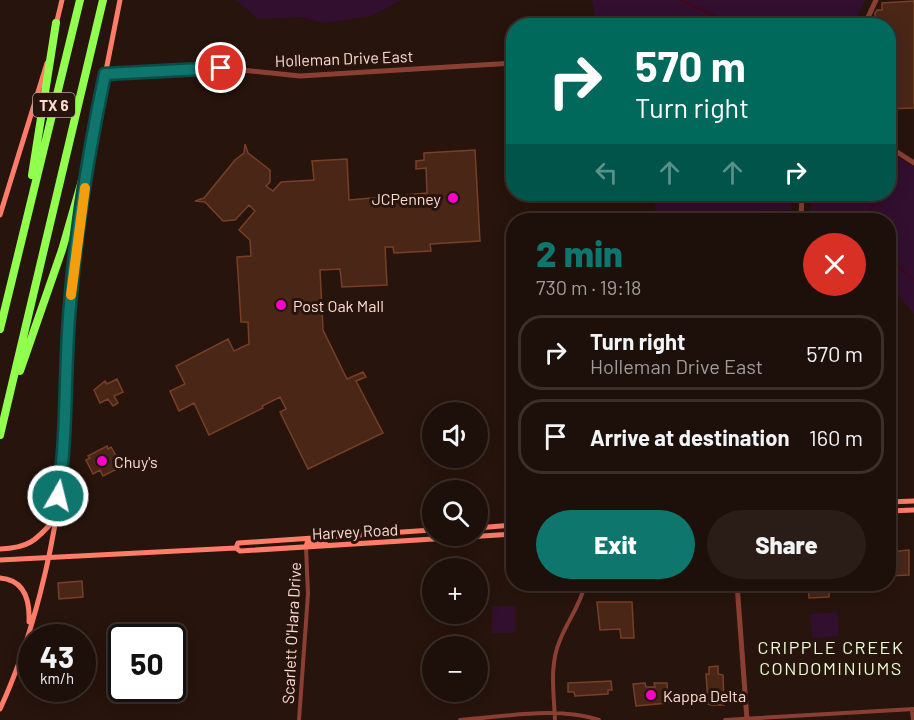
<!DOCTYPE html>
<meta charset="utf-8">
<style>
:root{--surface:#1d0f09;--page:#2a1d17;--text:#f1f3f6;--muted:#a09c9c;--line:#3b2f2a;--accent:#0f766e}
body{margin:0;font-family:Barlow,sans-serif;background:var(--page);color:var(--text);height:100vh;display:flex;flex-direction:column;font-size:22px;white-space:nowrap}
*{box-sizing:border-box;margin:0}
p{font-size:20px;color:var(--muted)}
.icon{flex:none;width:33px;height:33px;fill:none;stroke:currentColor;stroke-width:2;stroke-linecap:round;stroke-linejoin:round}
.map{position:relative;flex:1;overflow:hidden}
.side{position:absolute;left:506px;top:213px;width:390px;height:378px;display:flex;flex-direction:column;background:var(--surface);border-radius:24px;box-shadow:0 3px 15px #0003,0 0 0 2px var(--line)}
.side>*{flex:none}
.top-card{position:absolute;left:506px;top:18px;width:390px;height:183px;border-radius:24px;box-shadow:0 3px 15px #0003,0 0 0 2px var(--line);background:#00695c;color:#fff;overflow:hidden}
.fabs{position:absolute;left:422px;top:402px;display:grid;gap:12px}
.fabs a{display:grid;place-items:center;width:66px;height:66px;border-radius:50%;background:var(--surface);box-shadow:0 3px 15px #0003,0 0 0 2px var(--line);font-size:30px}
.speed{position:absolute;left:18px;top:624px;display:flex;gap:12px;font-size:30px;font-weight:700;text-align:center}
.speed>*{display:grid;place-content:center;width:78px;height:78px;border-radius:50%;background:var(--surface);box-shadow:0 3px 15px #0003,0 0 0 2px var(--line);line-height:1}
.speed small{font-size:15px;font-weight:400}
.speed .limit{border:3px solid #111;border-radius:9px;background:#fff;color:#111}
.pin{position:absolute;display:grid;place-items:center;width:51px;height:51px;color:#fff;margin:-26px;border:3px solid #fff;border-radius:50%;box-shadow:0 2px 6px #0007}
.me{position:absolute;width:66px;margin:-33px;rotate:8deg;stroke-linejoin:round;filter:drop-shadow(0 0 4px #0008)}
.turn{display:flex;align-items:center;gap:21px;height:126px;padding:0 30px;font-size:27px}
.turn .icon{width:78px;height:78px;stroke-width:2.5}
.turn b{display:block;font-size:42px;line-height:51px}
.lanes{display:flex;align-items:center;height:57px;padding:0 30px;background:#0003;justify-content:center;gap:30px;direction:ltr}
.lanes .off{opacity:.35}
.round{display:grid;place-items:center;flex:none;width:63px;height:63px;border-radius:32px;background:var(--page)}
.head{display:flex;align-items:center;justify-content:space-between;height:102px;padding:0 30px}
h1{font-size:36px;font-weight:800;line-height:45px;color:var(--accent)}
.cta{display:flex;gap:12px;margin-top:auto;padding:12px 30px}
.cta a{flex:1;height:69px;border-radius:36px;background:var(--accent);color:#fff;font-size:24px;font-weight:800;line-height:69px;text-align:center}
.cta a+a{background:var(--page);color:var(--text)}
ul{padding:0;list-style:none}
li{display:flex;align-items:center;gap:18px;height:75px;margin:0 12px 9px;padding:0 18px;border:3px solid var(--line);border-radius:24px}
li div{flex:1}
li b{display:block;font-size:22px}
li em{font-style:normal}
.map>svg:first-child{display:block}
</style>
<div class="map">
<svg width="914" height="720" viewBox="0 0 914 720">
<rect width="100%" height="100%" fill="#27140c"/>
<path fill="#320f2f" d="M 236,0 L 402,0 L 371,16 L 324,23 L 300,17 L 258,19 Z
M 592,0 L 865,0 L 853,26 L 597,25 Z
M 888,151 L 914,167 L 914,314 L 888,283 L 888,220 L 811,220 L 811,194 L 888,194 Z
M 653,194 L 793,194 L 791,210 L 656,214 Z
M 492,606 L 515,606 L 515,633 L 492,633 Z
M 837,612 L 839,636 L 812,638 L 810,614 Z"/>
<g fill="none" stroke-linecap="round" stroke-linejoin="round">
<path stroke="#480516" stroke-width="1.5" d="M 681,0 L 723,20 L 740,23 L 741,26
M 780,26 L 785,26
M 864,220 L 879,194
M 888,258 L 914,280"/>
</g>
<path fill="#4a2617" stroke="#783f26" stroke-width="1.5" d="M 914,1 L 914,108 L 888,109 L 888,26 L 875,26 L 875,13 L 877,10 L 882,10 L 882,3 Z
M 245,144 L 248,153 L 270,170 L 270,182 L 266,186 L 273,191 L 281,182 L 314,180 L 312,161 L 347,159 L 349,200 L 427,193 L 426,168 L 416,169 L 416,161 L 424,160 L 424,153 L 475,150 L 480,241 L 430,244 L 431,251 L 394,253 L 393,247 L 385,247 L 387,285 L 342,287 L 340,269 L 320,270 L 323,330 L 347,379 L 363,372 L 366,377 L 356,381 L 383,433 L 308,469 L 280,412 L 286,409 L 280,397 L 262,406 L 263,408 L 209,435 L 194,403 L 179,411 L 170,391 L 185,384 L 176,366 L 228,339 L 234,351 L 249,344 L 248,322 L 241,322 L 237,257 L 251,256 L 250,240 L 239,230 L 255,211 L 249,205 L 235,220 L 223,221 L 205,202 L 195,201 L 204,198 L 235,160 L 244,153 Z
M 117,379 L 123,392 L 114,396 L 118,403 L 113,406 L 108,399 L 100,403 L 94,390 L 105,381 L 107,384 Z
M 107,446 L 108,449 L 111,447 L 119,461 L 116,462 L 119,468 L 103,476 L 100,470 L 93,474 L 86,460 L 90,458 L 88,456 Z
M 909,550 L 909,575 L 888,576 L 888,552 Z
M 82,581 L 83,597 L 59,599 L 58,583 Z
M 829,585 L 829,597 L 809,598 L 808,586 Z
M 597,602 L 632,602 L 634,638 L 621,638 L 620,629 L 600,630 Z
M 718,666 L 718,674 L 723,675 L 724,705 L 711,705 L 708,704 L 706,674 L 709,674 L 709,667 Z
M 611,681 L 612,690 L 608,690 L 608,694 L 575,696 L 574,692 L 568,692 L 568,683 Z
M 645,683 L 646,687 L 655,687 L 654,683 L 667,683 L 668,703 L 636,706 L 633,684 Z"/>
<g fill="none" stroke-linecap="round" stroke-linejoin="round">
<path stroke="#8b3f33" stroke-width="4" d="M 912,710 L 913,720
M 299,720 L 308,594 L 306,547
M 460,720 C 504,717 556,706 599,720
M 555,720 C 554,694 549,665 560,640 C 568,620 581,604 585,584
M 725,720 L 914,709"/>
<path stroke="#8b3f33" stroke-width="5" d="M 864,26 L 876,0
M 105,74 L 221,68 L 300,76 L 513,63
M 888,146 L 914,163
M 801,220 L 802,194
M 737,584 L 747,720"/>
<path stroke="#ff7c69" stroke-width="5" d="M 56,25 L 62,0
M 90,151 L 120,0
M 0,215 L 47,63
M 888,502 L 914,501
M 888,511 L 914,510
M 477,528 L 513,525
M 306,547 L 307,543 L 325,542 L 328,537
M 236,548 L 238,543 L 253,542 L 432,530
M 0,549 C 28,548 36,541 54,520
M 0,560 L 236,548 L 240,551 L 513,534
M 0,578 C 25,580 30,601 29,622
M 0,709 C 32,640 55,547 62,471 C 67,416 66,361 69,307 C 72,263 80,219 87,175"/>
<path stroke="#91ff4d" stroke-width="8" d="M 32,175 L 56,23
M 0,329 L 80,0
M 20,371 L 62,250 L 91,149
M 0,435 L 103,0"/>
</g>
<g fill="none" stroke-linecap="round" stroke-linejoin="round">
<g stroke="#0a4d48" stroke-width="15">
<path id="route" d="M 58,496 C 68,433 64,369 70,305 C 76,228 89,150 105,74 L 221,68"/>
</g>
<use href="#route" stroke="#0f766e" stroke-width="10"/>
<path stroke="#f59e0b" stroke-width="10" d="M 71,295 L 85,188"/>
</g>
<g fill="#fd00ca" stroke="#27140c" stroke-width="2">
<circle cx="453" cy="198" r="6"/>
<circle cx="281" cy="305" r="6"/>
<circle cx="102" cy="461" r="6"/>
<circle cx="651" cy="695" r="6"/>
</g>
<g text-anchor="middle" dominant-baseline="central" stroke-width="6" stroke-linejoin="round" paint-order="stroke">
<rect fill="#27140c" stroke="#bea097" stroke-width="1.5" x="33" y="93" width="42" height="24" rx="4.5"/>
<g font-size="15" font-weight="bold" fill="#ffdcd2">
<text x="54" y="105">TX 6</text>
</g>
<g font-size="16" fill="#ffdcd2" stroke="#27140c">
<text transform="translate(344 58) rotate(-2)">Holleman Drive East</text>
<text transform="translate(355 531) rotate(-3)">Harvey Road</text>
<text transform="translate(291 633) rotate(-87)">Scarlett O'Hara Drive</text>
</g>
<g font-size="16" fill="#ffdcd2" stroke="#27140c" text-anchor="start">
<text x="441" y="198" text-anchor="end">JCPenney</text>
<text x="293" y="305">Post Oak Mall</text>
<text x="114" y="461">Chuy's</text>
<text x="663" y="695">Kappa Delta</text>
</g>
<g font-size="18" letter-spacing="1.5" fill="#ebffd4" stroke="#27140c">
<text x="831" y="647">CRIPPLE CREEK<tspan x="831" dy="21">CONDOMINIUMS</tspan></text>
</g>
</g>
</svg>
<div class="fabs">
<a><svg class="icon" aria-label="sound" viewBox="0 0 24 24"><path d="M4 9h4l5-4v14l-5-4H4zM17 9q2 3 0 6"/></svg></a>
<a><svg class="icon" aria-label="search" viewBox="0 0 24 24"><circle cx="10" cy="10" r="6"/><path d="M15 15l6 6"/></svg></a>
<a>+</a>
<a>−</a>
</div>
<div class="speed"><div>43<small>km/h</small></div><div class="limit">50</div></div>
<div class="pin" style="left:221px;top:68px;background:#d93025"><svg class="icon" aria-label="arrive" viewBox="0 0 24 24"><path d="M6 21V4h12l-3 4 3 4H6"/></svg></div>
<svg class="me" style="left:58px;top:496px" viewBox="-20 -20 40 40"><circle r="17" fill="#0f766e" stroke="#fff" stroke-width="3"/><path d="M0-11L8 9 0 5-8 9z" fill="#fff"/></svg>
<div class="top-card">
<div class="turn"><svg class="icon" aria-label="right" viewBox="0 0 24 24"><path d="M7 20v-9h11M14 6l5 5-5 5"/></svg><div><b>570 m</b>Turn right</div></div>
<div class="lanes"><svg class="icon off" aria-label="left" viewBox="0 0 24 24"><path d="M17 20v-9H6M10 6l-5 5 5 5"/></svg><svg class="icon off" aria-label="ahead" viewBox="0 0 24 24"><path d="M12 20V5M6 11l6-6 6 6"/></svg><svg class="icon off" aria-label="ahead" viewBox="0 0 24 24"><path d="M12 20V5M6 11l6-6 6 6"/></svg><svg class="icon" aria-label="right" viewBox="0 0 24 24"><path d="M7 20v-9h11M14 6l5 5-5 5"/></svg></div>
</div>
<section class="side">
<div class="head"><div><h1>2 min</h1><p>730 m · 19:18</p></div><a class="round" style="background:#d93025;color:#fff"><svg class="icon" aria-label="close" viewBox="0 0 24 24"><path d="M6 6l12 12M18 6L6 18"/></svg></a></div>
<ul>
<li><svg class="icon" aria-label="right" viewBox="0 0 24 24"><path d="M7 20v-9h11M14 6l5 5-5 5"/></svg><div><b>Turn right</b><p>Holleman Drive East</p></div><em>570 m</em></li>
<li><svg class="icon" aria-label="arrive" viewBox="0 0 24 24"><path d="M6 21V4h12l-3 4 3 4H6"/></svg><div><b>Arrive at destination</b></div><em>160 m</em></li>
</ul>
<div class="cta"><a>Exit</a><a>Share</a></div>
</section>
</div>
